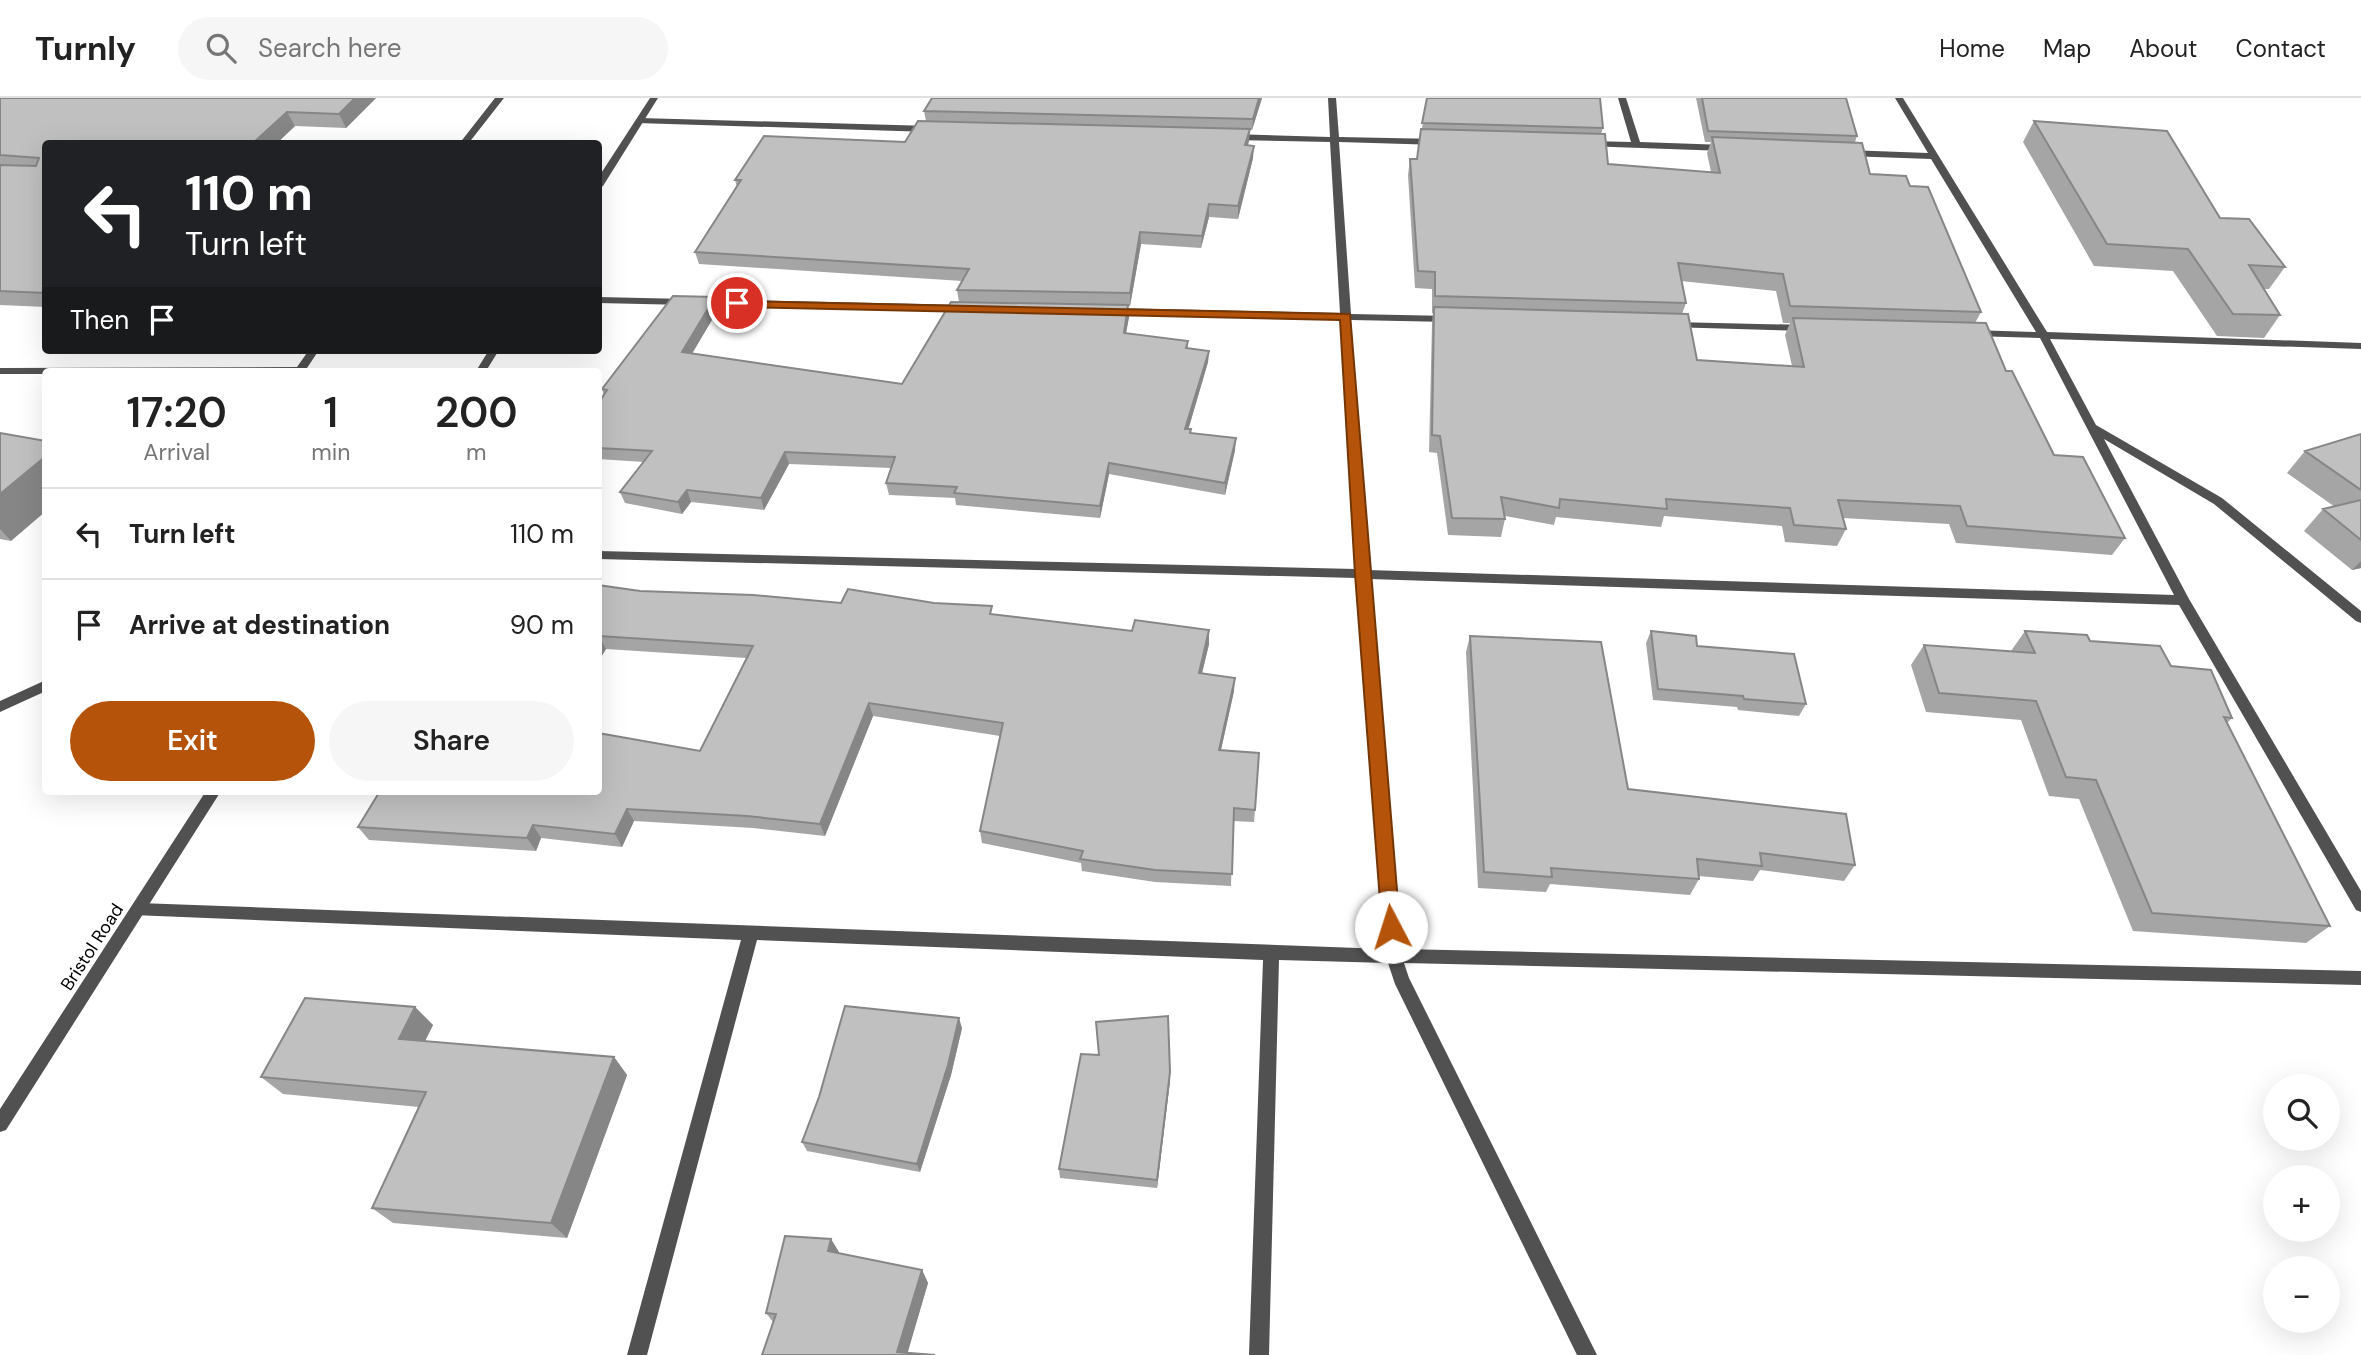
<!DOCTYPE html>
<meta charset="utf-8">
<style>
:root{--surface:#fff;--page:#f6f6f6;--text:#222;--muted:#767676;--line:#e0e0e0;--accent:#b45309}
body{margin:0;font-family:"DM Sans",sans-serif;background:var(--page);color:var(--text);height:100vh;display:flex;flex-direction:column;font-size:26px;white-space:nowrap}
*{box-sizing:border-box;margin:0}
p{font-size:23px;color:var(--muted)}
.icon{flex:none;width:38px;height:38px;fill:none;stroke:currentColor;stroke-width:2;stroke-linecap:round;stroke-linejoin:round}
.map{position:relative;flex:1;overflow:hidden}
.side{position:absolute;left:42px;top:270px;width:560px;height:427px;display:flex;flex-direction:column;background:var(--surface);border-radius:7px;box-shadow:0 7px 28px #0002}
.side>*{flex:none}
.top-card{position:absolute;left:42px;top:42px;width:560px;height:214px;border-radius:7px;box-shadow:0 7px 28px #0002;background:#202124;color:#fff;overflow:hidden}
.tools{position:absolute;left:2263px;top:976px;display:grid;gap:14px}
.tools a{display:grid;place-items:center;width:77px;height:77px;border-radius:50%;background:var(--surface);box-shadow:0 7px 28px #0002;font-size:35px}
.pin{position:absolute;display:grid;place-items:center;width:60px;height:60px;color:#fff;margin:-30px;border:4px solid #fff;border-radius:50%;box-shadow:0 2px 7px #0007}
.me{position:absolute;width:77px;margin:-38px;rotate:355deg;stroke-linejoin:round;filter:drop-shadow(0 0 5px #0008)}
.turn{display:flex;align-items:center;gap:24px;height:147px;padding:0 28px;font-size:32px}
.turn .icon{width:91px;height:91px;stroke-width:2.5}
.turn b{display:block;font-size:49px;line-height:60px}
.then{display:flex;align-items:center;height:66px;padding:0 28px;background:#0003;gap:14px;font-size:26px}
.eta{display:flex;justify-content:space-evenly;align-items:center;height:119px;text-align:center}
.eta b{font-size:42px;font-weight:600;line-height:49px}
.button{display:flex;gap:14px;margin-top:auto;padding:14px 28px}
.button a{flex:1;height:80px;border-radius:42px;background:var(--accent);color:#fff;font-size:28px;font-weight:600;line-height:80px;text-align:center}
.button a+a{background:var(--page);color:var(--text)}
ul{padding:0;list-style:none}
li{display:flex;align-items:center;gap:21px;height:91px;padding:0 28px;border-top:2px solid var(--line)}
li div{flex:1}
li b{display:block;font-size:26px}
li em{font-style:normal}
header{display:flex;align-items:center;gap:42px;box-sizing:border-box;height:98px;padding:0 35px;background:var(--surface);border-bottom:2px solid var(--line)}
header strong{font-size:33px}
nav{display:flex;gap:38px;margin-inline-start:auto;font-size:24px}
.search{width:490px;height:63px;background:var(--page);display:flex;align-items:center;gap:18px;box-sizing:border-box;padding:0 24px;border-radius:38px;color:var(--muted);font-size:26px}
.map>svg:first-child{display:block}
</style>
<header>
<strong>Turnly</strong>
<div class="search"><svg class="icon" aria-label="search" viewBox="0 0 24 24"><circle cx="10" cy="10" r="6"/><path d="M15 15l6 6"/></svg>Search here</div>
<nav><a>Home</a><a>Map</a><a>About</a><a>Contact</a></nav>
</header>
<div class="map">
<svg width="2361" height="1257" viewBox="0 0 2361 1257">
<rect width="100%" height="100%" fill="#fff"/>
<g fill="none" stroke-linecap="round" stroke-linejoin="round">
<path fill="#515151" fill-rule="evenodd" d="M 495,0 L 504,0 L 468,46 L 459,46 Z
M 1328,0 L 1336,0 L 1339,39 L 1439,41 L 1443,44 L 1439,47 L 1339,44 L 1351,216 L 1450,218 L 1455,221 L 1450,224 L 1351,222 L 1368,472 L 2174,497 L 2040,240 L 1971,238 L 1966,235 L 1971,232 L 2036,234 L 1931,61 L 1847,58 L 1842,55 L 1847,52 L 1928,55 L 1895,0 L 1903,0 L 2047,234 L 2361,245 L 2361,251 L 2050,241 L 2096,327 L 2222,400 L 2361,513 L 2361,525 L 2356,523 L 2214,406 L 2104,341 L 2189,501 L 2361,793 L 2361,814 L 2356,812 L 2179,507 L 1369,481 L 1401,851 L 2361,873 L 2361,887 L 1404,865 L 1409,880 L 1597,1257 L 1577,1257 L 1395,886 L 1388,865 L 1279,862 L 1269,1257 L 1249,1257 L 1263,862 L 757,842 L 647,1257 L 627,1257 L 741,842 L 133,817 L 131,812 L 133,807 L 139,805 L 1385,851 L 1356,480 L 598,461 L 598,453 L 1355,471 L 1341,222 L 1110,216 L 1105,213 L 1110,210 L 1340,215 L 1330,44 L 1231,42 L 1227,39 L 1231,36 L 1330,39 Z
M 1618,0 L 1626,0 L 1640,44 L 1725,47 L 1730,50 L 1725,53 L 1585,48 L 1585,44 L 1588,43 L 1631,44 Z
M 640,20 L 931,28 L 935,31 L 931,34 L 637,25 L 636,23 Z
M 598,199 L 964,207 L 969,210 L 964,213 L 598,205 Z
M 1673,224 L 1807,227 L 1812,230 L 1807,233 L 1669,229 L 1669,225 Z
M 309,252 L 319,252 L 305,273 L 46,273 L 46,276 L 0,276 L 0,270 L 297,269 Z
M 46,582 L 46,593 L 0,614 L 0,603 Z"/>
<path fill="#515151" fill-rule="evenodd" d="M 650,0 L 658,0 L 603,88 L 598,91 L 598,80 Z
M 489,252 L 499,252 L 486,273 L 476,273 Z
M 206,693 L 221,693 L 6,1032 L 0,1034 L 0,1011 Z"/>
</g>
<path fill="#a5a5a5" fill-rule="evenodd" d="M 0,0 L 376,0 L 346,30 L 295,28 L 276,46 L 46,46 L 46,209 L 0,207 Z
M 932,0 L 1262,0 L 1252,32 L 1250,32 L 1248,47 L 1253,60 L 1238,121 L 1209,119 L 1201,150 L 1141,146 L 1130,208 L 1128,208 L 1129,219 L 1126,235 L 1188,243 L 1188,250 L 1209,253 L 1208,264 L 1188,331 L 1191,335 L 1235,352 L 1225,397 L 1109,376 L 1100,420 L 956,407 L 955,400 L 889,397 L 886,385 L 891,370 L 789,366 L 764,412 L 691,404 L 682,416 L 625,405 L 620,394 L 644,364 L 598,361 L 598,306 L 604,297 L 602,291 L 715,199 L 719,210 L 692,255 L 902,286 L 959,204 L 957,192 L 962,183 L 699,166 L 695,154 L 737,89 L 735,82 L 905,44 L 926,23 L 924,13 Z
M 1427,0 L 1603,30 L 1601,36 L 1608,66 L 1711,74 L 1707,55 L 1711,44 L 1705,44 L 1696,0 L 1846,0 L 1857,38 L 1855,44 L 1870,76 L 1910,88 L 1981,214 L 1975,225 L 2006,273 L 2054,357 L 2125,440 L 2112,457 L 1956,445 L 1949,426 L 1843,420 L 1846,431 L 1837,448 L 1785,444 L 1782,428 L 1664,418 L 1661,429 L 1556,419 L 1554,427 L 1505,418 L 1505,421 L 1501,439 L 1448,437 L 1437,355 L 1429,354 L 1432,226 L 1433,215 L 1432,215 L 1432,191 L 1415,190 L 1408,77 L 1410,61 L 1417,61 ZM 1681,183 L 1776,193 L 1783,225 L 1790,225 L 1785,237 L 1792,268 L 1697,262 L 1682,216 L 1686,205 Z
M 2034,23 L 2220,120 L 2285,169 L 2269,191 L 2264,191 L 2280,217 L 2264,240 L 2217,238 L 2173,173 L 2094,168 L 2023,44 Z
M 0,335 L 11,443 L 0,441 Z
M 2361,336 L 2361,470 L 2352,472 L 2304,433 L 2323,411 L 2335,409 L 2287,375 L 2305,353 Z
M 598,487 L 640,493 L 993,517 L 1209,546 L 1202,575 L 1234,593 L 1221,652 L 1255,712 L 1254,724 L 1233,723 L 1231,788 L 1155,784 L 1082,773 L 1081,765 L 982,745 L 980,733 L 1000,638 L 873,618 L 825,738 L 753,730 L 634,723 L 622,749 L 541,740 L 536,753 L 369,742 L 358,729 L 700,653 L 746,560 L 606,551 L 598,564 Z
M 1651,533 L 1697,548 L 1806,606 L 1799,618 L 1738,612 L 1737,609 L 1653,602 L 1646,545 Z
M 2025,533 L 2090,543 L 2171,568 L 2232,620 L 2227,625 L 2330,828 L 2306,845 L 2133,833 L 2079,701 L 2049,698 L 2021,622 L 1926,614 L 1911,567 L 1924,547 L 2011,553 Z
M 1470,538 L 1628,691 L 1855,767 L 1844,783 L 1760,772 L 1753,783 L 1699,778 L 1699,781 L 1690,797 L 1550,786 L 1546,794 L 1478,790 L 1466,554 Z
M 415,909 L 433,927 L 425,943 L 614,959 L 627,977 L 567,1140 L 393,1125 L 372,1110 L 419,1009 L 283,996 L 261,979 Z
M 962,930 L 951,977 L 920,1074 L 807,1053 L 802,1044 Z
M 1170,983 L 1157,1090 L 1060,1080 L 1059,1071 Z
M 831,1141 L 839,1155 L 922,1172 L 928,1185 L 907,1255 L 762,1257 L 773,1224 L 766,1215 Z"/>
<path fill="#868686" d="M 355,0 L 376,0 L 346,30 L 339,16 Z
M 1259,0 L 1262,0 L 1252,32 L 1253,21 Z
M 287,14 L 295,28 L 276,46 L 252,46 Z
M 1250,31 L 1249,43 L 1245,59 L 1245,47 Z
M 1254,48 L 1253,60 L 1238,121 L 1238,108 Z
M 1209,106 L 1209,119 L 1201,150 L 1202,138 Z
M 1140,134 L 1141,146 L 1130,208 L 1130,195 Z
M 715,199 L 719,210 L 686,266 L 682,254 Z
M 1128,207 L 1129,219 L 1124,246 L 1124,235 Z
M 1209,253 L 1208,264 L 1185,343 L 1185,331 Z
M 1236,340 L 1235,352 L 1225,397 L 1225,385 Z
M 785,354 L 789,366 L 764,412 L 761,400 Z
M 46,358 L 46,413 L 11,443 L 0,431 L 0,396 Z
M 1109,365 L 1109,376 L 1100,420 L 1100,408 Z
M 687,392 L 691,404 L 682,416 L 678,404 Z
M 2361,463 L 2361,470 L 2352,472 Z
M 1209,532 L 1209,546 L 1199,588 L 1199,575 Z
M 599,538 L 606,551 L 598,564 L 598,539 Z
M 1235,580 L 1234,593 L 1218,665 L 1219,652 Z
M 869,605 L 873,618 L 825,738 L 820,726 Z
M 627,711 L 634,723 L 622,749 L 615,736 Z
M 533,727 L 541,740 L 536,753 L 527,740 Z
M 415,909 L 433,927 L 417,959 L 399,941 Z
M 959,920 L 962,930 L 951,977 L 920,1074 L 917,1066 Z
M 614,959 L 627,977 L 567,1140 L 551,1125 Z
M 1170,974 L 1170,983 L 1157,1090 L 1157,1082 Z
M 831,1141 L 839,1154 L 837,1166 L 828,1153 Z
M 922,1172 L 928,1185 L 907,1257 L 897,1254 Z"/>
<path fill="#c0c0c0" stroke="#868686" stroke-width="2" d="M 0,0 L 355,0 L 339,16 L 287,14 L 252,46 L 46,46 L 46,195 L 0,193 L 0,67 L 36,68 L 39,60 L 0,57 Z
M 932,0 L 1259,0 L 1253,21 L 924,13 Z
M 1427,0 L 1600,0 L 1603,30 L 1422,25 Z
M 1702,0 L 1846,0 L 1857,38 L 1708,33 Z
M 918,23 L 1250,31 L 1245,47 L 1254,48 L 1238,108 L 1209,106 L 1202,138 L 1140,134 L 1130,195 L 957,192 L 969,171 L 695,154 L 741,82 L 735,82 L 764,38 L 905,44 Z
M 2034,23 L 2167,33 L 2220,120 L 2249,121 L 2285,169 L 2249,167 L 2280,217 L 2233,216 L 2188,151 L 2107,146 Z
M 1421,31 L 1605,36 L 1608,66 L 1720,75 L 1712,39 L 1862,45 L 1870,76 L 1906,78 L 1910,88 L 1928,89 L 1981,214 L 1790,208 L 1783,176 L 1678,165 L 1686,205 L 1435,198 L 1435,174 L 1418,173 L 1410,61 L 1417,61 Z
M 673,198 L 715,199 L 682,254 L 902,286 L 951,204 L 1128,207 L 1124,235 L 1188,243 L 1186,250 L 1209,253 L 1185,331 L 1191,331 L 1190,335 L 1236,340 L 1225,385 L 1109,365 L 1100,408 L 954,395 L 957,389 L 886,385 L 895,359 L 785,354 L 761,400 L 687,392 L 678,404 L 620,394 L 652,353 L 598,350 L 598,306 L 607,292 L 602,291 Z
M 1434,209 L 1688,216 L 1697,262 L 1804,269 L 1793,220 L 1986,225 L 2006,273 L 2012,273 L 2054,357 L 2083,359 L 2125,440 L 1967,428 L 1960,408 L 1838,402 L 1846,431 L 1794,427 L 1790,410 L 1666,401 L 1667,411 L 1560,401 L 1559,410 L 1501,399 L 1505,421 L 1452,420 L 1440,338 L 1432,337 Z
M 0,335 L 46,343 L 46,358 L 0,396 Z
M 2361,336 L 2361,392 L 2305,353 Z
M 2361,402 L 2361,442 L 2323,411 Z
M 598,487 L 640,493 L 753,497 L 841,505 L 848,491 L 934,505 L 992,508 L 990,516 L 1132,533 L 1135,522 L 1209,532 L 1199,575 L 1235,580 L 1219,652 L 1259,655 L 1255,712 L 1234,710 L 1232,776 L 1155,772 L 1080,761 L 1083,753 L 980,733 L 1003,625 L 869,605 L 820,726 L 747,718 L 627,711 L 615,736 L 533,727 L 527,740 L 358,729 L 380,693 L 598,693 L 598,635 L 700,653 L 753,548 L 599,538 L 598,539 Z
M 1651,533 L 1696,538 L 1697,548 L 1794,556 L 1806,606 L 1744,601 L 1743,598 L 1658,591 Z
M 2025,533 L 2087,537 L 2090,543 L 2160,548 L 2171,568 L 2211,572 L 2232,620 L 2224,619 L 2330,828 L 2152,815 L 2096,682 L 2066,679 L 2036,603 L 1939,595 L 1924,547 L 2035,555 Z
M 1470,538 L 1601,544 L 1628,691 L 1846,716 L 1855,767 L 1760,755 L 1762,768 L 1697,761 L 1699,781 L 1551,770 L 1552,779 L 1484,774 Z
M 305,900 L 415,909 L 399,941 L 614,959 L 551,1125 L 372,1110 L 426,994 L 261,979 Z
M 845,908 L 959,920 L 948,967 L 917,1066 L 802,1044 L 819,999 Z
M 1168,918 L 1170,974 L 1157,1082 L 1059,1071 L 1081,956 L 1099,957 L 1096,924 Z
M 785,1138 L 831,1141 L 828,1153 L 922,1172 L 897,1254 L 935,1257 L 762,1257 L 776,1216 L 766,1215 Z"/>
<path fill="#b45309" stroke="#753606" stroke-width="2" d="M 733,203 L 1350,216 L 1400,829 L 1397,834 L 1391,837 L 1382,829 L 1355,476 L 1340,222 L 737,209 L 731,205 Z"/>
<g text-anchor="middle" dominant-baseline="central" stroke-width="6" stroke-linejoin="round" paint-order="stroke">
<g font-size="18" fill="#000" stroke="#fff">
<text transform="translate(92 849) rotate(-57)">Bristol Road</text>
</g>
</g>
</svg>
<div class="tools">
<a><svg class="icon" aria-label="search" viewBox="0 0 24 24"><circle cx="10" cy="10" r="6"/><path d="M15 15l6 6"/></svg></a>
<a>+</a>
<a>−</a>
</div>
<div class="pin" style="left:737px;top:205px;background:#d93025"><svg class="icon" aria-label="arrive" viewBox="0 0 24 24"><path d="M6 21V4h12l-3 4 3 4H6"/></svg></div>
<svg class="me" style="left:1391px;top:829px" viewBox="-20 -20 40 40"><circle r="19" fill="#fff"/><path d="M0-13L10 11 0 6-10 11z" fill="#b45309"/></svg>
<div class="top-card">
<div class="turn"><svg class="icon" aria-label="left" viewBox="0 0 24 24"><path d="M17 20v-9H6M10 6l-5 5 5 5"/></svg><div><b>110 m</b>Turn left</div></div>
<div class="then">Then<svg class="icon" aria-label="arrive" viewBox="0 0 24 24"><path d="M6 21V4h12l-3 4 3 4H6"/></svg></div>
</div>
<section class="side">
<div class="eta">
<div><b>17:20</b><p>Arrival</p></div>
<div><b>1</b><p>min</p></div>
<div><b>200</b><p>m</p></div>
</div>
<ul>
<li><svg class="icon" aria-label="left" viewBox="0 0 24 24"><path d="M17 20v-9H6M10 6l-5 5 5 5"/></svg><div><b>Turn left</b></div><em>110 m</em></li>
<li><svg class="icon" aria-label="arrive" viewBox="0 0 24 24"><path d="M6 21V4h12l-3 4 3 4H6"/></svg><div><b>Arrive at destination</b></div><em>90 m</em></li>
</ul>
<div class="button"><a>Exit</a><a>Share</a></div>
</section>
</div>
